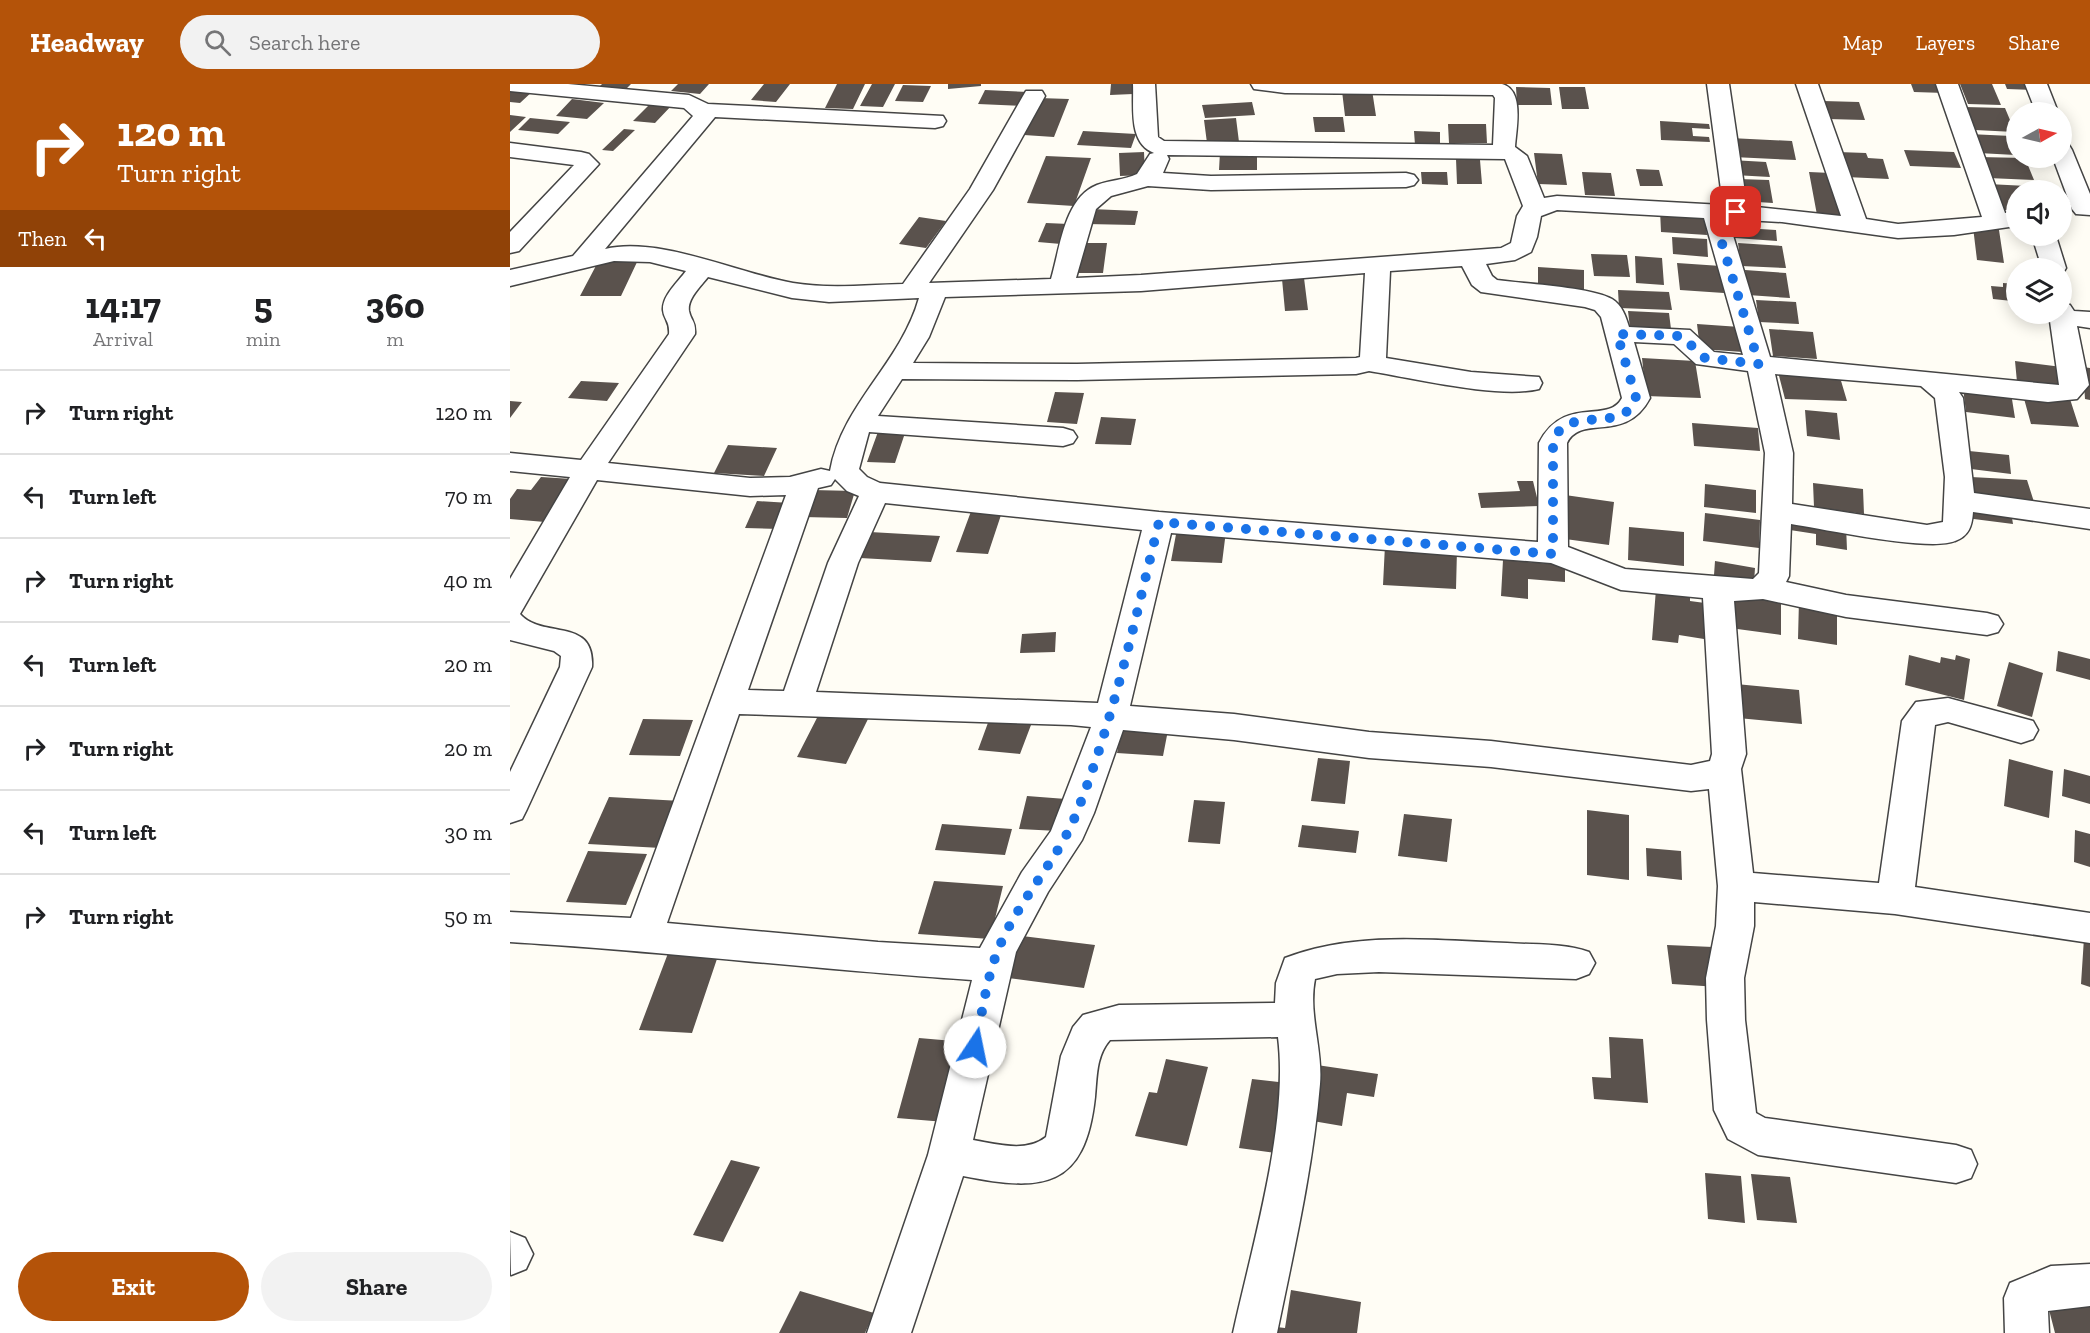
<!DOCTYPE html>
<style>
:root{--surface:#fff;--page:#f2f2f2;--text:#202124;--muted:#757577;--line:#e0e0e0;--accent:#b45309}
body{margin:0;font-family:"Zilla Slab",serif;background:var(--page);color:var(--text);height:100vh;display:flex;flex-direction:column;font-size:22px;white-space:nowrap}
*{box-sizing:border-box;margin:0}
p{font-size:20px;color:var(--muted)}
.icon{flex:none;width:33px;height:33px;fill:none;stroke:currentColor;stroke-width:2;stroke-linecap:round;stroke-linejoin:round}
.map{position:relative;flex:1;overflow:hidden}
.sheet{display:flex;flex-direction:column;background:var(--surface);width:510px}
.sheet>*{flex:none}
.top-card{background:#b45309;color:#fff;overflow:hidden}
.needle{width:39px;rotate:82deg}
.fabs{position:absolute;left:1496px;top:18px;display:grid;gap:12px}
.fabs a{display:grid;place-items:center;width:66px;height:66px;border-radius:50%;background:var(--surface);box-shadow:0 3px 15px #0003;font-size:30px}
.pin{position:absolute;display:grid;place-items:center;width:51px;height:51px;color:#fff;margin:-26px;border-radius:12px;box-shadow:0 3px 9px #0006}
.me{position:absolute;width:66px;margin:-33px;rotate:11deg;stroke-linejoin:round;filter:drop-shadow(0 0 4px #0008)}
.turn{display:flex;align-items:center;gap:21px;height:126px;padding:0 18px;font-size:27px}
.turn .icon{width:78px;height:78px;stroke-width:2.5}
.turn b{display:block;font-size:42px;line-height:51px}
.then{display:flex;align-items:center;height:57px;padding:0 18px;background:#0003;gap:12px;font-size:22px}
.eta{display:flex;justify-content:space-evenly;align-items:center;height:102px;text-align:center}
.eta b{font-size:36px;font-weight:700;line-height:42px}
.cta{display:flex;gap:12px;margin-top:auto;padding:12px 18px}
.cta a{flex:1;height:69px;border-radius:36px;background:var(--accent);color:#fff;font-size:24px;font-weight:700;line-height:69px;text-align:center}
.cta a+a{background:var(--page);color:var(--text)}
ul{padding:0;list-style:none}
li{display:flex;align-items:center;gap:18px;height:84px;padding:0 18px;border-top:2px solid var(--line)}
li div{flex:1}
li b{display:block;font-size:22px}
li em{font-style:normal}
header{display:flex;align-items:center;gap:36px;box-sizing:border-box;height:84px;padding:0 30px;background:var(--accent);color:#fff}
header strong{font-size:28px}
nav{display:flex;gap:33px;margin-inline-start:auto;font-size:21px}
.search{width:420px;height:54px;background:var(--page);display:flex;align-items:center;gap:15px;box-sizing:border-box;padding:0 21px;border-radius:33px;color:var(--muted);font-size:22px}
main{display:flex;flex:1;min-height:0}
.map>svg:first-child{display:block}
</style>
<header>
<strong>Headway</strong>
<div class="search"><svg class="icon" aria-label="search" viewBox="0 0 24 24"><circle cx="10" cy="10" r="6"/><path d="M15 15l6 6"/></svg>Search here</div>
<nav><a>Map</a><a>Layers</a><a>Share</a></nav>
</header>
<main>
<section class="sheet">
<div class="top-card">
<div class="turn"><svg class="icon" aria-label="right" viewBox="0 0 24 24"><path d="M7 20v-9h11M14 6l5 5-5 5"/></svg><div><b>120 m</b>Turn right</div></div>
<div class="then">Then<svg class="icon" aria-label="left" viewBox="0 0 24 24"><path d="M17 20v-9H6M10 6l-5 5 5 5"/></svg></div>
</div>
<div class="eta">
<div><b>14:17</b><p>Arrival</p></div>
<div><b>5</b><p>min</p></div>
<div><b>360</b><p>m</p></div>
</div>
<ul>
<li><svg class="icon" aria-label="right" viewBox="0 0 24 24"><path d="M7 20v-9h11M14 6l5 5-5 5"/></svg><div><b>Turn right</b></div><em>120 m</em></li>
<li><svg class="icon" aria-label="left" viewBox="0 0 24 24"><path d="M17 20v-9H6M10 6l-5 5 5 5"/></svg><div><b>Turn left</b></div><em>70 m</em></li>
<li><svg class="icon" aria-label="right" viewBox="0 0 24 24"><path d="M7 20v-9h11M14 6l5 5-5 5"/></svg><div><b>Turn right</b></div><em>40 m</em></li>
<li><svg class="icon" aria-label="left" viewBox="0 0 24 24"><path d="M17 20v-9H6M10 6l-5 5 5 5"/></svg><div><b>Turn left</b></div><em>20 m</em></li>
<li><svg class="icon" aria-label="right" viewBox="0 0 24 24"><path d="M7 20v-9h11M14 6l5 5-5 5"/></svg><div><b>Turn right</b></div><em>20 m</em></li>
<li><svg class="icon" aria-label="left" viewBox="0 0 24 24"><path d="M17 20v-9H6M10 6l-5 5 5 5"/></svg><div><b>Turn left</b></div><em>30 m</em></li>
<li><svg class="icon" aria-label="right" viewBox="0 0 24 24"><path d="M7 20v-9h11M14 6l5 5-5 5"/></svg><div><b>Turn right</b></div><em>50 m</em></li>
</ul>
<div class="cta"><a>Exit</a><a>Share</a></div>
</section>
<div class="map">
<svg width="1580" height="1249" viewBox="0 0 1580 1249">
<rect width="100%" height="100%" fill="#fffdf5"/>
<path fill="#5a524d" d="M 92,0 L 121,0 L 115,6 L 89,3 Z
M 168,0 L 199,0 L 190,10 L 161,7 Z
M 254,0 L 280,0 L 266,18 L 241,16 Z
M 327,0 L 355,0 L 343,25 L 315,24 Z
M 362,0 L 385,0 L 373,23 L 350,22 Z
M 438,0 L 471,0 L 471,2 L 438,5 Z
M 601,0 L 622,0 L 623,10 L 600,11 Z
M 1401,0 L 1431,0 L 1435,9 L 1404,8 Z
M 1450,0 L 1482,0 L 1491,21 L 1458,20 Z
M 1495,0 L 1522,0 L 1525,6 L 1497,5 Z
M 393,1 L 421,2 L 413,18 L 385,17 Z
M 1006,3 L 1040,4 L 1042,21 L 1007,21 Z
M 1049,3 L 1075,3 L 1079,25 L 1052,25 Z
M 24,6 L 10,19 L 0,18 L 0,7 Z
M 475,6 L 519,8 L 513,22 L 468,20 Z
M 862,6 L 866,32 L 835,32 L 832,7 Z
M 529,14 L 559,15 L 544,53 L 514,51 Z
M 62,15 L 94,19 L 77,35 L 46,32 Z
M 1313,17 L 1349,18 L 1355,36 L 1318,35 Z
M 142,18 L 163,20 L 145,39 L 123,37 Z
M 742,18 L 745,31 L 695,34 L 692,21 Z
M 1455,23 L 1495,24 L 1505,48 L 1465,46 Z
M 0,31 L 16,33 L 0,48 Z
M 803,33 L 833,33 L 835,48 L 805,48 Z
M 20,34 L 60,38 L 48,50 L 8,46 Z
M 726,34 L 729,58 L 697,59 L 694,36 Z
M 1150,37 L 1199,40 L 1200,45 L 1182,44 L 1183,52 L 1199,53 L 1200,58 L 1151,56 Z
M 938,40 L 976,40 L 977,59 L 939,59 Z
M 114,45 L 125,46 L 103,67 L 92,66 Z
M 573,47 L 626,50 L 621,64 L 567,61 Z
M 904,47 L 930,48 L 930,62 L 905,61 Z
M 1459,50 L 1501,52 L 1506,71 L 1468,69 Z
M 1220,54 L 1282,57 L 1286,76 L 1223,73 Z
M 1394,66 L 1444,68 L 1451,84 L 1400,82 Z
M 634,68 L 635,91 L 610,92 L 609,69 Z
M 710,68 L 747,68 L 747,86 L 709,86 Z
M 1328,68 L 1356,69 L 1358,74 L 1373,75 L 1379,95 L 1336,93 Z
M 1024,69 L 1052,70 L 1057,101 L 1028,100 Z
M 536,72 L 581,74 L 564,122 L 517,119 Z
M 1469,73 L 1515,74 L 1524,96 L 1478,94 Z
M 946,75 L 970,76 L 972,100 L 947,100 Z
M 1221,76 L 1256,78 L 1260,93 L 1224,91 Z
M 1126,85 L 1149,86 L 1153,102 L 1130,102 Z
M 911,88 L 937,88 L 938,101 L 912,100 Z
M 1072,88 L 1101,89 L 1105,112 L 1075,111 Z
M 1299,88 L 1321,89 L 1331,133 L 1307,131 Z
M 1228,95 L 1259,96 L 1263,119 L 1232,117 Z
M 1478,100 L 1517,102 L 1520,106 L 1506,106 L 1506,126 L 1489,126 Z
M 581,125 L 628,127 L 625,141 L 577,140 Z
M 1150,126 L 1195,129 L 1197,151 L 1151,148 Z
M 409,133 L 436,137 L 416,164 L 389,160 Z
M 1223,134 L 1249,136 L 1250,145 L 1266,146 L 1267,157 L 1225,154 Z
M 536,139 L 559,140 L 551,160 L 528,158 Z
M 1463,143 L 1489,146 L 1494,179 L 1467,176 Z
M 1162,153 L 1197,155 L 1198,173 L 1163,170 Z
M 570,159 L 597,159 L 593,189 L 565,189 Z
M 1228,159 L 1272,162 L 1276,184 L 1231,182 Z
M 1081,170 L 1117,171 L 1120,193 L 1084,192 Z
M 1125,172 L 1152,174 L 1154,201 L 1126,199 Z
M 89,176 L 128,176 L 111,212 L 70,212 Z
M 1167,179 L 1211,182 L 1214,209 L 1170,206 Z
M 1028,183 L 1074,186 L 1074,207 L 1028,204 Z
M 1235,186 L 1276,189 L 1280,214 L 1238,211 Z
M 794,194 L 798,226 L 775,227 L 772,195 Z
M 1493,199 L 1506,200 L 1506,224 L 1503,224 L 1502,217 L 1483,215 L 1481,202 L 1493,203 Z
M 1108,206 L 1159,208 L 1162,226 L 1109,224 Z
M 1246,216 L 1286,218 L 1289,240 L 1249,238 Z
M 1118,227 L 1159,229 L 1161,245 L 1120,244 Z
M 1187,240 L 1230,243 L 1233,268 L 1190,265 Z
M 1259,245 L 1303,248 L 1307,275 L 1263,272 Z
M 1132,274 L 1185,277 L 1191,314 L 1136,312 Z
M 1505,277 L 1552,283 L 1554,305 L 1507,298 Z
M 1573,283 L 1580,284 L 1580,316 L 1575,315 Z
M 1268,288 L 1329,290 L 1337,317 L 1275,315 Z
M 71,297 L 109,299 L 97,317 L 58,314 Z
M 1453,304 L 1501,309 L 1505,334 L 1456,328 Z
M 545,308 L 574,309 L 567,340 L 537,338 Z
M 1513,311 L 1560,315 L 1569,343 L 1521,340 Z
M 0,317 L 12,318 L 0,334 Z
M 1295,326 L 1327,329 L 1330,356 L 1297,352 Z
M 591,333 L 626,335 L 621,361 L 585,360 Z
M 1182,339 L 1248,344 L 1250,367 L 1184,362 Z
M 369,345 L 396,346 L 385,379 L 357,378 Z
M 218,361 L 267,364 L 254,392 L 204,389 Z
M 1459,367 L 1499,371 L 1501,390 L 1461,385 Z
M 31,393 L 62,395 L 35,438 L 0,435 L 0,415 L 7,405 L 21,406 Z
M 1461,393 L 1517,396 L 1524,418 L 1458,414 L 1455,403 L 1464,404 Z
M 1007,397 L 1023,397 L 1029,422 L 971,424 L 968,409 L 1010,407 Z
M 1303,399 L 1353,405 L 1354,430 L 1304,423 Z
M 1195,400 L 1246,406 L 1246,429 L 1194,423 Z
M 302,406 L 345,407 L 337,434 L 293,433 Z
M 1055,411 L 1104,418 L 1099,461 L 1048,454 Z
M 247,417 L 280,419 L 269,445 L 235,444 Z
M 463,422 L 493,425 L 478,470 L 446,468 Z
M 1455,422 L 1501,428 L 1503,440 L 1456,434 Z
M 1195,429 L 1250,436 L 1249,464 L 1193,457 Z
M 1280,434 L 1336,441 L 1337,466 L 1306,461 L 1306,450 L 1280,446 Z
M 1119,443 L 1174,448 L 1174,482 L 1118,476 Z
M 667,445 L 716,447 L 712,479 L 661,477 Z
M 360,448 L 430,452 L 421,478 L 350,474 Z
M 875,461 L 947,466 L 946,505 L 873,501 Z
M 993,476 L 1055,481 L 1055,498 L 1018,495 L 1018,515 L 991,512 Z
M 1205,477 L 1245,484 L 1244,499 L 1204,491 Z
M 1146,505 L 1180,512 L 1180,517 L 1195,519 L 1194,555 L 1169,551 L 1168,559 L 1142,556 Z
M 1221,509 L 1271,516 L 1271,551 L 1220,544 Z
M 1289,516 L 1327,522 L 1327,561 L 1288,555 Z
M 546,548 L 545,568 L 510,569 L 512,550 Z
M 1548,567 L 1580,575 L 1580,596 L 1546,587 Z
M 1399,571 L 1430,579 L 1431,573 L 1445,576 L 1446,571 L 1460,575 L 1454,616 L 1395,601 Z
M 1499,578 L 1533,589 L 1522,633 L 1487,622 Z
M 1226,600 L 1289,606 L 1292,640 L 1228,634 Z
M 310,628 L 358,635 L 336,680 L 287,673 Z
M 133,635 L 183,636 L 170,672 L 119,671 Z
M 479,636 L 521,641 L 510,670 L 468,666 Z
M 613,638 L 659,641 L 653,672 L 607,669 Z
M 808,674 L 840,677 L 835,720 L 801,717 Z
M 1499,675 L 1543,687 L 1539,734 L 1494,722 Z
M 1554,685 L 1580,692 L 1580,720 L 1552,712 Z
M 517,712 L 556,715 L 548,747 L 509,745 Z
M 99,713 L 171,717 L 151,764 L 78,760 Z
M 684,716 L 715,718 L 710,760 L 678,758 Z
M 1077,726 L 1119,731 L 1119,796 L 1077,791 Z
M 894,730 L 942,735 L 937,778 L 888,772 Z
M 432,740 L 502,745 L 495,771 L 425,766 Z
M 792,741 L 849,747 L 846,769 L 788,763 Z
M 1565,746 L 1580,750 L 1580,783 L 1564,778 Z
M 1136,764 L 1171,767 L 1172,796 L 1137,792 Z
M 78,767 L 137,770 L 116,821 L 56,818 Z
M 424,797 L 493,802 L 480,855 L 408,850 Z
M 504,851 L 585,861 L 574,904 L 490,893 Z
M 1574,854 L 1580,856 L 1580,903 L 1571,900 Z
M 1157,861 L 1203,863 L 1209,903 L 1162,900 Z
M 160,864 L 210,866 L 182,949 L 129,946 Z
M 1099,953 L 1133,955 L 1138,1019 L 1084,1015 L 1082,993 L 1101,994 Z
M 409,954 L 455,958 L 435,1038 L 387,1034 Z
M 656,975 L 698,983 L 677,1062 L 625,1052 L 639,1008 L 647,1009 Z
M 800,980 L 868,990 L 864,1013 L 837,1009 L 832,1042 L 791,1035 Z
M 742,995 L 777,999 L 766,1069 L 729,1064 Z
M 221,1076 L 250,1083 L 213,1158 L 183,1151 Z
M 1195,1089 L 1231,1092 L 1235,1139 L 1198,1135 Z
M 1241,1090 L 1280,1093 L 1287,1139 L 1247,1136 Z
M 781,1206 L 851,1218 L 847,1249 L 756,1249 L 757,1242 L 775,1244 Z
M 290,1207 L 364,1229 L 355,1249 L 269,1249 Z
M 1537,1218 L 1580,1221 L 1580,1249 L 1545,1249 Z"/>
<g fill="none" stroke-linecap="round" stroke-linejoin="round">
<g stroke="#444" stroke-width="3">
<path id="minor" d="M 0,0 L 58,0 L 179,11 L 198,20 L 433,32 L 436,37 L 433,42 L 425,44 L 205,33 L 95,165 C 149,152 227,189 283,199 C 319,205 356,201 393,200 L 460,105 L 513,12 L 516,7 L 532,7 L 535,12 L 483,106 L 419,199 L 541,195 C 550,165 554,114 587,101 C 600,96 614,96 627,90 L 640,70 L 644,69 C 618,59 624,24 623,0 L 645,0 L 648,53 L 654,57 L 983,61 L 985,14 L 983,11 L 775,9 L 744,5 L 741,0 L 992,0 C 1015,6 1006,45 1005,63 L 1017,72 L 1034,114 L 1047,112 L 1213,121 L 1197,0 L 1219,0 L 1237,122 L 1331,132 L 1286,0 L 1308,0 L 1356,135 L 1388,140 L 1472,133 L 1426,0 L 1448,0 L 1495,129 L 1506,128 L 1506,142 L 1444,151 L 1388,154 L 1272,138 L 1218,135 L 1260,273 L 1549,301 L 1539,230 L 1551,230 L 1551,218 L 1560,221 L 1564,227 L 1580,228 L 1580,244 L 1567,242 L 1579,301 L 1567,315 L 1538,318 L 1449,308 L 1453,314 L 1464,409 L 1580,425 L 1580,445 L 1463,428 C 1462,442 1459,452 1445,457 C 1420,468 1313,445 1281,440 L 1279,492 L 1276,498 L 1336,511 L 1477,529 L 1488,532 L 1493,540 L 1488,548 L 1477,551 L 1336,533 L 1253,515 L 1224,517 L 1236,670 L 1231,685 L 1243,789 L 1369,799 L 1392,637 L 1406,618 L 1438,614 L 1523,637 L 1528,646 L 1523,655 L 1511,659 L 1438,638 L 1425,641 L 1405,803 L 1580,829 L 1580,859 L 1385,830 L 1244,818 L 1244,842 L 1234,894 L 1235,936 L 1246,1029 L 1255,1034 L 1446,1061 L 1461,1066 L 1467,1080 L 1461,1094 L 1446,1099 L 1248,1071 L 1218,1055 L 1204,1026 L 1197,936 L 1196,894 L 1206,842 L 1208,802 L 1199,705 L 1181,707 L 981,683 L 859,674 L 724,656 L 613,646 L 584,729 L 572,756 L 538,808 L 506,868 L 463,1056 C 487,1060 516,1069 536,1053 L 551,972 L 563,943 L 573,931 L 609,921 L 765,919 L 766,899 L 775,874 C 845,847 923,856 997,859 C 1024,861 1054,859 1079,868 L 1085,879 L 1079,890 L 1066,895 L 869,888 L 827,890 L 805,895 C 798,930 813,965 810,1000 C 803,1084 784,1166 767,1249 L 723,1249 C 742,1162 779,1040 768,953 L 600,956 C 586,972 587,993 585,1013 C 575,1105 533,1108 453,1092 L 401,1249 L 357,1249 L 418,1071 L 462,896 C 307,886 154,867 0,858 L 0,828 L 121,834 L 276,411 L 240,412 L 87,396 L 10,530 C 33,556 85,532 82,583 L 17,725 L 12,735 L 0,739 L 0,688 L 50,583 L 51,572 L 44,567 L 0,556 L 0,495 L 60,393 L 0,387 L 0,369 L 71,376 L 159,250 C 160,237 154,236 153,226 C 152,212 168,198 176,187 L 140,178 L 104,177 L 0,202 L 0,186 L 63,172 L 183,32 L 174,24 L 0,7 ZM 657,71 L 995,75 L 1013,122 L 1007,132 L 1001,159 L 991,164 L 631,191 L 566,194 L 586,125 L 601,112 L 638,102 L 701,106 L 896,103 L 904,101 L 908,96 L 904,91 L 896,89 L 701,92 L 653,89 L 659,75 ZM 1047,126 L 1194,134 L 1233,271 L 1204,268 L 1180,246 L 1119,243 C 1116,233 1112,221 1102,215 C 1081,203 1015,200 987,196 L 982,192 L 976,180 L 1005,176 L 1021,168 L 1027,153 L 1031,132 ZM 952,182 L 962,201 L 971,208 L 1075,223 L 1085,226 L 1091,233 L 1112,314 C 1098,341 1054,310 1029,359 L 1028,458 L 649,428 L 370,399 L 357,393 L 349,385 L 359,348 L 553,362 L 563,359 L 567,353 L 563,347 L 553,344 L 368,332 L 392,295 L 567,296 L 846,290 L 859,287 C 903,294 988,315 1029,305 L 1032,299 L 1029,293 L 961,288 L 876,274 L 880,187 ZM 855,189 L 850,273 L 846,274 L 567,280 L 403,279 L 419,253 L 435,213 L 631,207 ZM 198,193 L 282,214 L 319,218 L 409,214 C 391,279 332,320 320,387 L 311,385 L 280,393 L 240,394 L 98,379 L 185,250 C 186,237 181,237 179,227 C 177,215 191,202 198,193 ZM 1124,258 L 1164,260 L 1186,280 L 1238,287 L 1255,369 L 1249,489 L 1243,495 L 1115,485 L 1058,463 L 1057,359 C 1072,329 1115,361 1140,314 ZM 1265,290 L 1411,302 L 1425,314 L 1435,393 L 1433,438 L 1417,441 L 1282,420 L 1283,369 ZM 325,395 L 337,407 L 349,412 L 318,479 L 274,607 L 238,606 L 308,404 L 321,401 ZM 375,419 L 632,446 L 588,619 L 306,608 L 348,479 ZM 661,449 L 1041,479 L 1111,506 L 1193,514 L 1202,670 L 1200,677 L 1181,681 L 981,657 L 859,648 L 724,630 L 620,622 ZM 229,630 L 561,641 L 581,643 L 541,747 L 512,788 L 470,864 L 368,858 L 157,839 Z
M 1515,0 L 1537,0 L 1548,28 L 1526,28 Z
M 0,59 L 71,68 L 79,70 L 89,80 L 9,167 L 0,169 L 0,148 L 64,81 L 0,73 Z
M 1551,59 L 1559,61 L 1562,66 L 1580,110 L 1580,131 L 1566,130 L 1562,125 L 1543,74 L 1551,74 Z
M 1522,152 L 1546,152 L 1556,184 L 1553,189 L 1551,184 L 1532,184 Z
M 0,1148 L 15,1154 L 23,1170 L 16,1185 L 1,1191 Z
M 1580,1180 L 1580,1222 L 1538,1227 L 1539,1249 L 1495,1249 L 1494,1214 L 1500,1199 L 1541,1182 Z"/>
</g>
<use href="#minor" fill="#fff" fill-rule="evenodd"/>
</g>
<g fill="none" stroke-linecap="round" stroke-linejoin="round">
<path stroke="#1a73e8" stroke-width="10" stroke-dasharray="0 18" d="M 465,963 C 472,931 476,896 488,866 C 508,816 548,777 567,728 C 604,634 625,536 649,438 L 1043,470 L 1043,359 C 1045,356 1047,349 1050,346 C 1070,326 1116,347 1126,314 L 1107,250 L 1171,252 L 1195,274 L 1249,280 L 1206,140 L 1205,127 L 1226,128"/>
</g>
</svg>
<div class="fabs">
<a><svg class="needle" viewBox="-14 -14 28 28"><path d="M0-13l5 13h-10z" fill="#e53935"/><path d="M0 13l5-13h-10z" fill="#757577"/></svg></a>
<a><svg class="icon" aria-label="sound" viewBox="0 0 24 24"><path d="M4 9h4l5-4v14l-5-4H4zM17 9q2 3 0 6"/></svg></a>
<a><svg class="icon" aria-label="layers" viewBox="0 0 24 24"><path d="M12 4l9 5-9 5-9-5zM3 14l9 5 9-5"/></svg></a>
</div>
<div class="pin" style="left:1226px;top:128px;background:#d93025"><svg class="icon" aria-label="arrive" viewBox="0 0 24 24"><path d="M6 21V4h12l-3 4 3 4H6"/></svg></div>
<svg class="me" style="left:465px;top:963px" viewBox="-20 -20 40 40"><circle r="19" fill="#fff"/><path d="M0-13L10 11 0 6-10 11z" fill="#1a73e8"/></svg>
</div>
</main>
